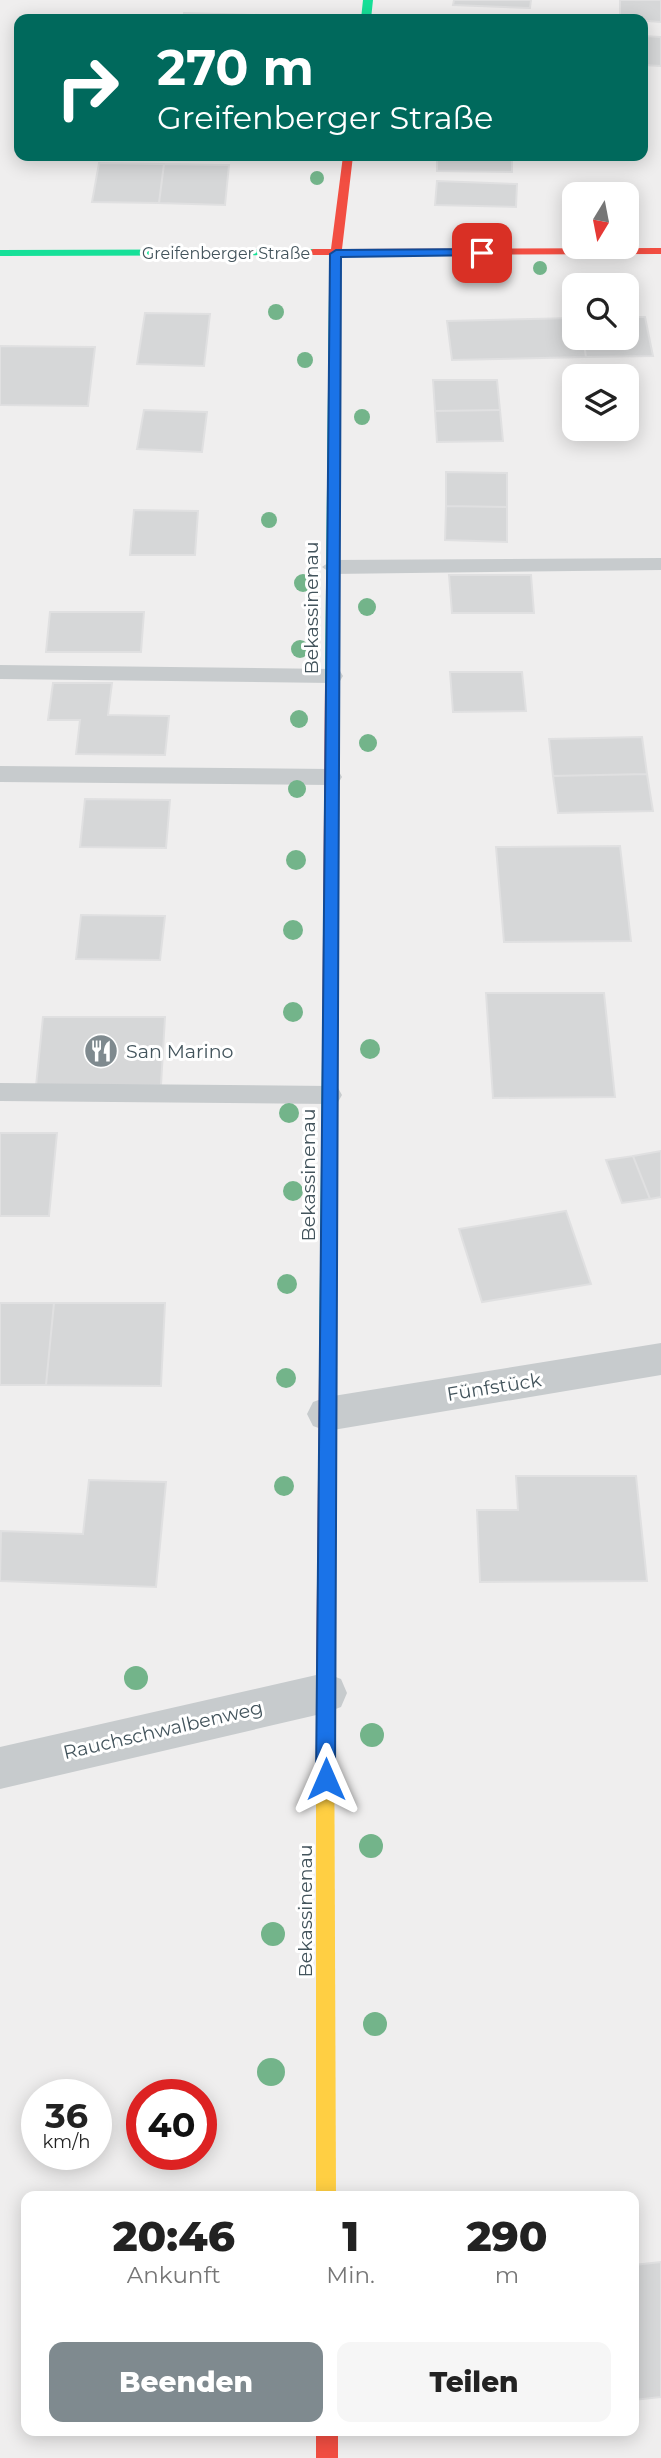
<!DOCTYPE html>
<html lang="de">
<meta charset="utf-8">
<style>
:root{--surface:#fff;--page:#f6f6f6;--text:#222;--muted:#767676;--accent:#7f8a8f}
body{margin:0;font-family:Montserrat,sans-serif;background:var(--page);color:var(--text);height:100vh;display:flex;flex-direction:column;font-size:26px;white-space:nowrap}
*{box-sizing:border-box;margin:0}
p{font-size:23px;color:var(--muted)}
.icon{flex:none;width:38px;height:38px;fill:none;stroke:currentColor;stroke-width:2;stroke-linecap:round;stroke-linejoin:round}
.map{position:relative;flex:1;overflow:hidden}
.details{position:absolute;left:21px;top:2191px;width:618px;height:245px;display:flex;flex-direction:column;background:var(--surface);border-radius:14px;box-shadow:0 4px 18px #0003}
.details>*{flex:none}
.top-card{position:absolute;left:14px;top:14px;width:634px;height:147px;border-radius:14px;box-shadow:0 4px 18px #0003;background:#00695c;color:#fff;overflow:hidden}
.needle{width:46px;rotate:190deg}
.fabs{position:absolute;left:562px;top:182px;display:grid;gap:14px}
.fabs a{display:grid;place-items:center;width:77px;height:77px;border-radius:14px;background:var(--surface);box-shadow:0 4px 18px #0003;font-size:35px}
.speed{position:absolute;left:21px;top:2079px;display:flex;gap:14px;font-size:35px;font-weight:700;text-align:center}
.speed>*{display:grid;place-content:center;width:91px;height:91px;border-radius:50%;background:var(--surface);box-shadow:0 4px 18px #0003;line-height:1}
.speed small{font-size:18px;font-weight:400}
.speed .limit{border:10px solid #d22;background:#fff;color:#111}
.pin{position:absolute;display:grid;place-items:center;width:60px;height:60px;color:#fff;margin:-30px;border-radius:14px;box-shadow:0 4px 10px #0006}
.me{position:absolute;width:77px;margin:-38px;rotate:0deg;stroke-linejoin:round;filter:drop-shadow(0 0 5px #0008)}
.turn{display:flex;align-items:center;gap:24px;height:147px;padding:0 28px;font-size:32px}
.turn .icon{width:91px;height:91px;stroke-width:2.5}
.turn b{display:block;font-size:49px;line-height:60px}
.eta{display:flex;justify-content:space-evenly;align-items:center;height:119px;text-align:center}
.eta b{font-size:42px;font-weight:800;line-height:49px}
.button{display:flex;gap:14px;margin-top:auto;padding:14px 28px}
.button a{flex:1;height:80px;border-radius:14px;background:var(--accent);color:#fff;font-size:28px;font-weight:800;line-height:80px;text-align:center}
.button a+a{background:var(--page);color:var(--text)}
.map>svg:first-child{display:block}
</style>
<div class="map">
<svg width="661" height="2458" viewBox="0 0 661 2458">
<rect width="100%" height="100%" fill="#efeeee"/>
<path fill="#d6d7d8" stroke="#e0e0e1" stroke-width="2" d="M 454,0 L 531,0 L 530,8 L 453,5 Z
M 620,0 L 661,0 L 661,22 L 620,19 Z
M 184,13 L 260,15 L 259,19 L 183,19 Z
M 643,36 L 661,37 L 661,66 L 643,65 Z
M 437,156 L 552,156 L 552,159 L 512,158 L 512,172 L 437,171 Z
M 99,163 L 164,164 L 159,203 L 92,202 Z
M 164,164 L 229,165 L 225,205 L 159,203 Z
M 437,181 L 517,184 L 516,207 L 435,205 Z
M 145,313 L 210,314 L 204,366 L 137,364 Z
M 626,317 L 645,317 L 653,356 L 586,357 L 583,338 L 626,338 Z
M 574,318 L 574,338 L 583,338 L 586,357 L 452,360 L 447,321 Z
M 0,346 L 95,347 L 88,406 L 0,405 Z
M 433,380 L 497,380 L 500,410 L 435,411 Z
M 144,410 L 207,412 L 202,452 L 137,449 Z
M 500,410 L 503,441 L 437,442 L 435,411 Z
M 446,472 L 507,473 L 507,507 L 446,506 Z
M 446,506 L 507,507 L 507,542 L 445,540 Z
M 134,510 L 198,511 L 195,555 L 130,555 Z
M 449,575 L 531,575 L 534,613 L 452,613 Z
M 50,612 L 144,612 L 141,652 L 46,652 Z
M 450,672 L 522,672 L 526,711 L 453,712 Z
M 53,683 L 112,683 L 108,715 L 169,716 L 165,755 L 76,754 L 80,720 L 48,720 Z
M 642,737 L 647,774 L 553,776 L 549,739 Z
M 647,774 L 653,811 L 558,813 L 553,776 Z
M 85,799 L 170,800 L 166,848 L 80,847 Z
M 620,846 L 631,941 L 504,942 L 496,847 Z
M 81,915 L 165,916 L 160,960 L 76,959 Z
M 486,993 L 604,993 L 615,1097 L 493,1098 Z
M 43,1017 L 165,1017 L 161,1085 L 36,1086 Z
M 0,1133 L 57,1133 L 49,1216 L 0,1216 Z
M 661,1151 L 661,1197 L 650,1199 L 633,1156 Z
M 633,1156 L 650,1199 L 622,1203 L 606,1160 Z
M 566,1211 L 591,1284 L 482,1302 L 459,1229 Z
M 0,1303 L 54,1303 L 46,1385 L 0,1385 Z
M 54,1303 L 165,1303 L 161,1386 L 46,1385 Z
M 516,1476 L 636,1476 L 647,1581 L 480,1582 L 477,1510 L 518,1510 Z
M 89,1480 L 166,1482 L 156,1587 L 0,1581 L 1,1531 L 83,1534 Z
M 661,2262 L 661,2397 L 634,2400 L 634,2265 Z"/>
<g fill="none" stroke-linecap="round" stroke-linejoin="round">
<path fill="#c7cbcd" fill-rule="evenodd" d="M 661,558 L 661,570 L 332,574 L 322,567 L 332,560 Z
M 0,665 L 332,669 L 340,671 L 343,676 L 340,681 L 332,683 L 0,679 Z
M 0,766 L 331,769 L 339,772 L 342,777 L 339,782 L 331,785 L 0,782 Z
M 0,1083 L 329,1086 L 338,1088 L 342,1095 L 338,1102 L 329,1104 L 0,1101 Z"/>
<path fill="#c7cbcd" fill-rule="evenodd" d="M 661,1343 L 661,1375 L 327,1431 L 313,1426 L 307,1414 L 313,1402 L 327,1397 Z
M 325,1673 L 341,1679 L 347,1693 L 341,1707 L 325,1713 L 0,1789 L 0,1747 Z"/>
<path fill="#16e098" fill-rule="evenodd" d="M 363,0 L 373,0 L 371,19 L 361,19 Z
M 0,250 L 313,249 L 318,252 L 313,255 L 0,256 Z
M 335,290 L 341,293 L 339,684 L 332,688 L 325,684 L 329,293 Z
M 329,1055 L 336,1061 L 335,1375 L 333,1380 L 327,1382 L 321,1380 L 319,1375 L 322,1061 Z"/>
<path fill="#ffcf43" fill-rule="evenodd" d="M 325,1681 L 331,1683 L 334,1689 L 336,2196 L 316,2196 L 316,1689 L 319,1683 Z"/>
<path fill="#f24e42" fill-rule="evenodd" d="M 343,156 L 353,156 L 342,249 L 661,248 L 661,254 L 341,255 L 341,293 L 331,295 L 330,255 L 313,255 L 308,252 L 313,249 L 331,249 Z
M 332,680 L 339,684 L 336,1061 L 329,1067 L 322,1061 L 325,684 Z
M 327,1368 L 333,1370 L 335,1375 L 334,1689 L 331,1695 L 325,1697 L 319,1695 L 316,1689 L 319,1375 L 321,1370 Z
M 316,2431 L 338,2431 L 338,2458 L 316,2458 Z"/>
</g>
<g fill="#73b48a">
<circle cx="317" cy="178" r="7"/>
<circle cx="540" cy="268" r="7"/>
<circle cx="276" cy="312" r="8"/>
<circle cx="305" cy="360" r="8"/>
<circle cx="362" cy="417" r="8"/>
<circle cx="269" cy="520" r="8"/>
<circle cx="303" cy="583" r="9"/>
<circle cx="367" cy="607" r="9"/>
<circle cx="300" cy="649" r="9"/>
<circle cx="299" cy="719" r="9"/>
<circle cx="368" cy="743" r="9"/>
<circle cx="297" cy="789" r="9"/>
<circle cx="296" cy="860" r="10"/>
<circle cx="293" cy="930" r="10"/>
<circle cx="293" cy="1012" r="10"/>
<circle cx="370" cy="1049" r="10"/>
<circle cx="289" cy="1113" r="10"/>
<circle cx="293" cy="1191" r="10"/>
<circle cx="287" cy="1284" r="10"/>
<circle cx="286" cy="1378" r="10"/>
<circle cx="284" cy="1486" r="10"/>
<circle cx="136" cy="1678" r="12"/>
<circle cx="372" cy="1735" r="12"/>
<circle cx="371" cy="1846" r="12"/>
<circle cx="273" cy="1934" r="12"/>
<circle cx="375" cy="2024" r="12"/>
<circle cx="271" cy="2072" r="14"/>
</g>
<path fill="#1a73e8" stroke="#114b97" stroke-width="2" d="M 482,249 L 486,250 L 486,255 L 341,257 L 335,1779 L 332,1785 L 326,1788 L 319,1785 L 316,1779 L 330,254 L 336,250 Z"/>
<defs>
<g id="restaurant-disc" transform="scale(1.75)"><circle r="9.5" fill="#7f8a8f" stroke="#fff"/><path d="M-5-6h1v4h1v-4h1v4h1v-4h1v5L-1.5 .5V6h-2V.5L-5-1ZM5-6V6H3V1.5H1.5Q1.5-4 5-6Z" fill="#fff"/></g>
</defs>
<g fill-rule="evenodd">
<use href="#restaurant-disc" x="101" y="1051"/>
</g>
<g text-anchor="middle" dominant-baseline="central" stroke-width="6" stroke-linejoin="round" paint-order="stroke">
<g font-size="16" fill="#43545c" stroke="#fff">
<text x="226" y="253">Greifenberger Straße</text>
</g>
<g font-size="19" fill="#43545c" stroke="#fff">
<text transform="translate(311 608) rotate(-90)">Bekassinenau</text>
<text transform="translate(308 1175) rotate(-90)">Bekassinenau</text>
<text transform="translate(494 1387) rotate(-9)">Fünfstück</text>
<text transform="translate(163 1730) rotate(-13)">Rauchschwalbenweg</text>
<text transform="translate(305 1911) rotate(-90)">Bekassinenau</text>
</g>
<g font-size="19" fill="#43545c" stroke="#fff" text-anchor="start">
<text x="126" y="1051">San Marino</text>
</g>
</g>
</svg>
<div class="fabs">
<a><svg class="needle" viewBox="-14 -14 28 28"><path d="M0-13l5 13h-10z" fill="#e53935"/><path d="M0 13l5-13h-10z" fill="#767676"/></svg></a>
<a><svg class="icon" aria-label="search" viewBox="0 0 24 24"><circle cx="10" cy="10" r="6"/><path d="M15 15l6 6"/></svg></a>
<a><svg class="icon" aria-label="layers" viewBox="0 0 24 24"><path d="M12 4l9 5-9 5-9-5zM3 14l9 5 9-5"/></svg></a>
</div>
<div class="speed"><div>36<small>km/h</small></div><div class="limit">40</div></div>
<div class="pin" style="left:482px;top:253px;background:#d93025"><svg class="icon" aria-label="arrive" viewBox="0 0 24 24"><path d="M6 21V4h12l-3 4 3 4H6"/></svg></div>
<svg class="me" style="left:326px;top:1779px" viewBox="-20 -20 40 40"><path d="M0-17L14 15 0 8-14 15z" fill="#1a73e8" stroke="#fff" stroke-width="4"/></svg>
<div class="top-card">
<div class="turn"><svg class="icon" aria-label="right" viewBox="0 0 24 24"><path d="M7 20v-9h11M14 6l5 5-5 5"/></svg><div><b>270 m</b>Greifenberger Straße</div></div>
</div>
<section class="details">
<div class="eta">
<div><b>20:46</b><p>Ankunft</p></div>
<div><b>1</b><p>Min.</p></div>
<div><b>290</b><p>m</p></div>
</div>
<div class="button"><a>Beenden</a><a>Teilen</a></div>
</section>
</div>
